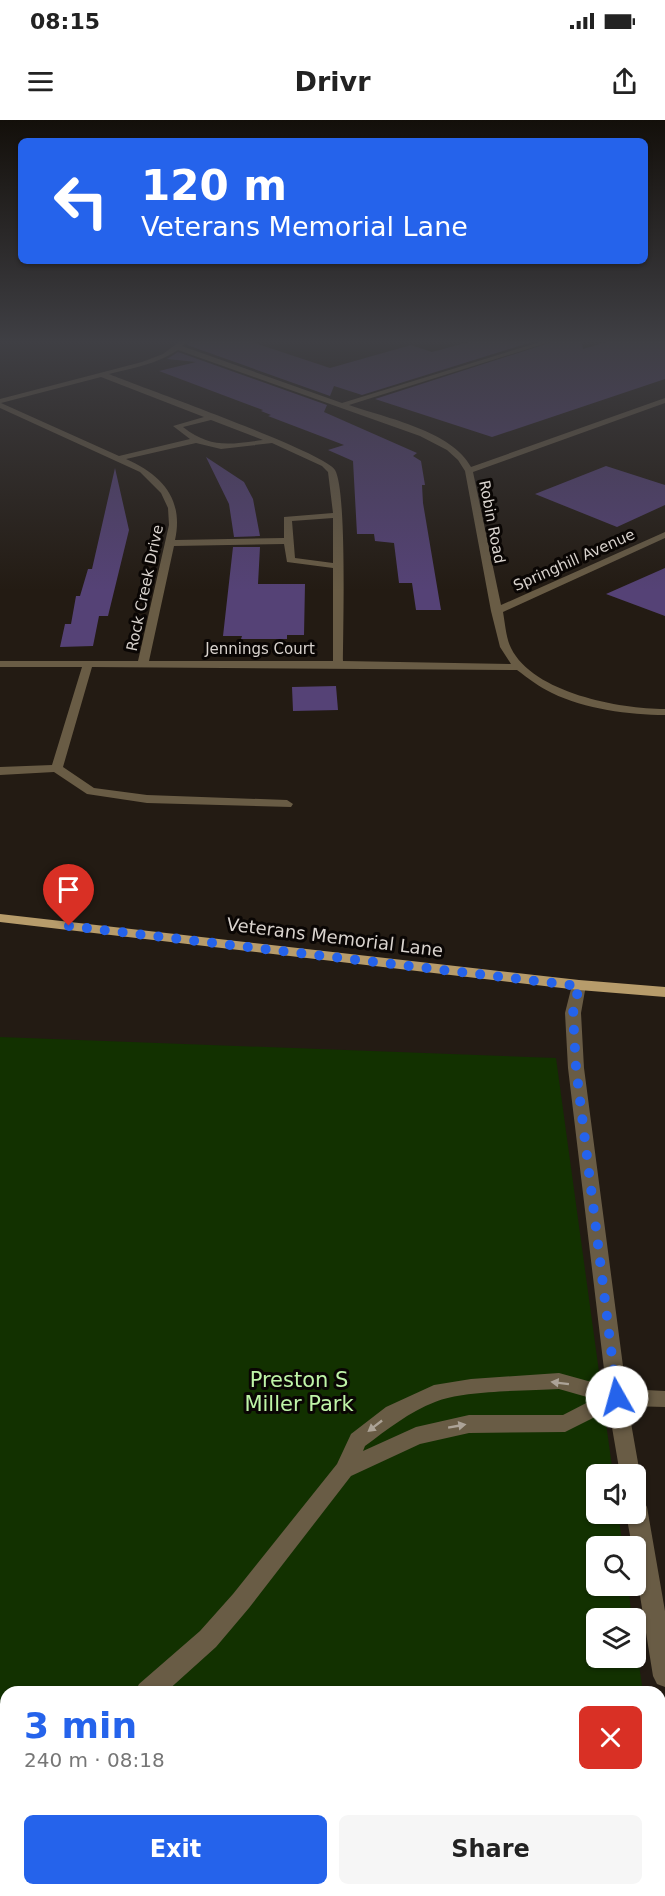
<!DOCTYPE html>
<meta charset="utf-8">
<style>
:root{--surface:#fff;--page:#f6f6f6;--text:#222;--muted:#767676;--accent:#2563eb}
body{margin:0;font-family:"DejaVu Sans",sans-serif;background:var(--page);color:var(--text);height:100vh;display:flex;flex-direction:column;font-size:22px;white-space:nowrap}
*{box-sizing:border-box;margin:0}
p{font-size:20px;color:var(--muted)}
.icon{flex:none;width:33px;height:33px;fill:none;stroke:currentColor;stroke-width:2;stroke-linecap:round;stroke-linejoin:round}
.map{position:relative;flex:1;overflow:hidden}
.side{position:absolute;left:0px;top:1566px;width:666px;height:210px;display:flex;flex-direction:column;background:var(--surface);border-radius:18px 18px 0 0;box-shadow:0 2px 4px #0004}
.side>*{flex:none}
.top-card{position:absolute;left:18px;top:18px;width:630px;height:126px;border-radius:9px;box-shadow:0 2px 4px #0004;background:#2563eb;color:#fff;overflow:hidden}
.buttons{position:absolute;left:586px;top:1344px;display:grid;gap:12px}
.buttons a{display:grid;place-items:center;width:60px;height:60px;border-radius:9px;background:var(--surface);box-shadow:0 2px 4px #0004;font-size:30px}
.pin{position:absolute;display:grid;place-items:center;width:51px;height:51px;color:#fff;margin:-62px -26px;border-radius:50% 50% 50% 0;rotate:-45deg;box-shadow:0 0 6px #0007}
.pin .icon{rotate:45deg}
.me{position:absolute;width:66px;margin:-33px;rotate:353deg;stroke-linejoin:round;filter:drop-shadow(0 0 4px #0008)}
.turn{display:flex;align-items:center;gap:21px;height:126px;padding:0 24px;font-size:27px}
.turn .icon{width:78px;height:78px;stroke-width:2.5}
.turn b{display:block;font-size:42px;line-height:51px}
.round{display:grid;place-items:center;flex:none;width:63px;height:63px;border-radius:9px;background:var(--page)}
.overview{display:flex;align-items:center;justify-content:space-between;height:102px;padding:0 24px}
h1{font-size:36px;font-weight:600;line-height:45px;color:var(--accent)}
.primary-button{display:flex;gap:12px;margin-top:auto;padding:12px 24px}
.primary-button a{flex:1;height:69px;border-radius:9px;background:var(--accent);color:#fff;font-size:24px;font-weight:600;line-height:69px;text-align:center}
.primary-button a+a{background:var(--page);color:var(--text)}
.status{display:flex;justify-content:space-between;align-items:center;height:42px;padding:0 30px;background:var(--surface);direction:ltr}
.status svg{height:16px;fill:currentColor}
header{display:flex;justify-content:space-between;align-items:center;height:78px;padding:0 24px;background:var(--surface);font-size:27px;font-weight:600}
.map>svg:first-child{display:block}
</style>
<div class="status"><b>08:15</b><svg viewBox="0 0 49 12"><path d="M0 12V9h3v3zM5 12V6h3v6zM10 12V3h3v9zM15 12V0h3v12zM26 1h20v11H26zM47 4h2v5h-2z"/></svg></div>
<header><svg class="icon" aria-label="menu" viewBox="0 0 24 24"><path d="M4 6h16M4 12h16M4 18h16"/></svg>Drivr<svg class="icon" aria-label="share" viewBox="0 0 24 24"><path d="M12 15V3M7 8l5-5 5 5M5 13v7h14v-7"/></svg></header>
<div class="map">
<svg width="665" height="1776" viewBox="0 0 665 1776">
<rect width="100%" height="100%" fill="#231b13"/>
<path fill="#123100" d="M 0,917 L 556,938 L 613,1354 L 597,1354 L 597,1394 L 618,1394 L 623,1426 L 597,1426 L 597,1466 L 628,1466 L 632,1498 L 597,1498 L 597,1538 L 636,1538 L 636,1524 L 643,1572 L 6,1572 L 6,1770 L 660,1770 L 660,1659 L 665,1673 L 665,1776 L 0,1776 Z"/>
<path fill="#554276" d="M 189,222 L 252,222 L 330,248 L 411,225 L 432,232 L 469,222 L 532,222 L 362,275 L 334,266 L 330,276 L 187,225 Z
M 552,222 L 582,222 L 583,229 L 606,222 L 665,222 L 665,259 L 492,317 L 375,279 Z
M 178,232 L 327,285 L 324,292 L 417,333 L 413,336 L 421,341 L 425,365 L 422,365 L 423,383 L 441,490 L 416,490 L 412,463 L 399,463 L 394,423 L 375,421 L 374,414 L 357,414 L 353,341 L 328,330 L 344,325 L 268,296 L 271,295 L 261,291 L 263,290 L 159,251 L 196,242 L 167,239 Z
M 206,337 L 244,362 L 253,379 L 260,416 L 234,417 L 229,384 Z
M 606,346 L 665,365 L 665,385 L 617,407 L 535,374 Z
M 115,348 L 129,410 L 108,496 L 99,496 L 93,526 L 60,527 L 65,504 L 71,504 L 76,476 L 80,476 L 88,449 L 92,449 Z
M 233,427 L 260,427 L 258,464 L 305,464 L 304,515 L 287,515 L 287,519 L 241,519 L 242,516 L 223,516 Z
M 665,448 L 665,496 L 606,474 Z
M 336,566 L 338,590 L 293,591 L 292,567 Z"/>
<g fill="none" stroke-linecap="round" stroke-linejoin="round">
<path fill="#695c45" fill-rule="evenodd" d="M 179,222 L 187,222 L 182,226 L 342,283 L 540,222 L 550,222 L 349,285 C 386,298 452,311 471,347 L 665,278 L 665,283 L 473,352 L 501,485 L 665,412 L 665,418 L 503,492 C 505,503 506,518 511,528 C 533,573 620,589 665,589 L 665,595 C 629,595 585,589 552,573 C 539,567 528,558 517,550 L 92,547 L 63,647 L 94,668 L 147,675 L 287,680 L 293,684 L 291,687 L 147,683 L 87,674 L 54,652 L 0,655 L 0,647 L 52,645 L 82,547 L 0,547 L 0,541 L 138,541 L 169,405 L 168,388 L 161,373 L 140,352 L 0,288 L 0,279 L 142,242 L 163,234 ZM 178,230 L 420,316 L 447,330 L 458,340 L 465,351 L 491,491 L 500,527 L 511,544 L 343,541 C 343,509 347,370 335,350 C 325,332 140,267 109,254 C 133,248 157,244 178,230 ZM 101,257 L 204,297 L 173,306 L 190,319 L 119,336 L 1,283 ZM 211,300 L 263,320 C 230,324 211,329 183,307 ZM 196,323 L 221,329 L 272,323 L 322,346 L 328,352 L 333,393 L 284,397 L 284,418 L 175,420 C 184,379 162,355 126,339 ZM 333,398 L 333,443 L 295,438 L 292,401 ZM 284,424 L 287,442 L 333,448 L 333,541 L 149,541 L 174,426 Z
M 579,860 L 586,865 L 581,893 L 584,948 L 626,1269 L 665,1271 L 665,1287 L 628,1286 L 640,1354 L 637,1360 L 636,1354 L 620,1354 L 609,1290 L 565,1312 L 469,1313 L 420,1324 L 351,1356 L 249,1488 L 216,1527 L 166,1572 L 135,1572 L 139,1564 L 200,1511 L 233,1474 L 337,1344 L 351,1314 L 386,1287 L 434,1265 L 471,1259 L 559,1253 L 606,1266 L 568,948 L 565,893 L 572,865 ZM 559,1269 L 594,1279 L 563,1295 L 469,1295 L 416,1307 L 363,1331 L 365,1326 C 388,1309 409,1292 435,1282 C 463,1270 527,1271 559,1269 Z
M 636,1378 L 643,1380 L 647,1387 L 665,1491 L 665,1567 L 657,1564 L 653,1556 L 636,1451 L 636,1426 L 632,1426 L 626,1394 L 636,1394 Z
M 6,1632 L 6,1656 L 0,1658 L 0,1634 Z"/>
<path fill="#b79c6b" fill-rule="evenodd" d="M 0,794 L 579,860 L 665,867 L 665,877 L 579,870 L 0,802 Z"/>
</g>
<defs><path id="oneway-solid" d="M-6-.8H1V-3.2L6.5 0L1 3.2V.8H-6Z" transform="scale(1.5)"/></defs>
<g fill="#aca397">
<use href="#oneway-solid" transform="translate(560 1263) rotate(-173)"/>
<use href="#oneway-solid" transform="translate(375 1306) rotate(142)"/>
<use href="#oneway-solid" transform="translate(457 1306) rotate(-10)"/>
</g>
<linearGradient id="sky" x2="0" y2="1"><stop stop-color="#130f0a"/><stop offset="0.47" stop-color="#3f3f44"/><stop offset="1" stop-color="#3f3f44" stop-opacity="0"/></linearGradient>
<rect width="665" height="471" fill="url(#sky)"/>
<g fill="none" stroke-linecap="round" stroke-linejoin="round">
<path stroke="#2563eb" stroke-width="10" stroke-dasharray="0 18" d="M 69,806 L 579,866 L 573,893 L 576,948 L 617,1277"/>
</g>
<g text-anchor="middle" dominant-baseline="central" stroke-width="6" stroke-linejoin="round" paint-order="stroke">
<g font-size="15" fill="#d9d3ce" stroke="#0a0604">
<text transform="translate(492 402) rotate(79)">Robin Road</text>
<text transform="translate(574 440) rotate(-24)">Springhill Avenue</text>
<text transform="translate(145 468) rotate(-78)">Rock Creek Drive</text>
<text x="260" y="529">Jennings Court</text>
</g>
<g font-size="18" fill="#d9d3ce" stroke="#0a0604">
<text transform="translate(335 817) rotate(7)">Veterans Memorial Lane</text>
</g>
<g font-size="21" fill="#bff5a8" stroke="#0a0604">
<text x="299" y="1260">Preston S<tspan x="299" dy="24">Miller Park</tspan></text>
</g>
</g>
</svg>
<div class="buttons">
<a><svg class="icon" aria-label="sound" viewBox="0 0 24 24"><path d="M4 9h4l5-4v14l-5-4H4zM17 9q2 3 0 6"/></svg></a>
<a><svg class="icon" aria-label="search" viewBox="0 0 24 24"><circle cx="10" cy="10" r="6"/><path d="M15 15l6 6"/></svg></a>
<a><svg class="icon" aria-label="layers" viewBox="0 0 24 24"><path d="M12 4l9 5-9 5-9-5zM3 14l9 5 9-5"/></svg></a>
</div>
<div class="pin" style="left:69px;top:806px;background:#d93025"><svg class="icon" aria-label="arrive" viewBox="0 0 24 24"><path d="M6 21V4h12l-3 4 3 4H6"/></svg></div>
<svg class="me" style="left:617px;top:1277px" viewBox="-20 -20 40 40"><circle r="19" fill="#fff"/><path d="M0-13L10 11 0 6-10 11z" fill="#2563eb"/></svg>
<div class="top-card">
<div class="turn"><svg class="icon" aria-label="left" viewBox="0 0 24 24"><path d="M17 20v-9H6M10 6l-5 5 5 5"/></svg><div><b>120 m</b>Veterans Memorial Lane</div></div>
</div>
<section class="side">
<div class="overview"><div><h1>3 min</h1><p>240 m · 08:18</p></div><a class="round" style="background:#d93025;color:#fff"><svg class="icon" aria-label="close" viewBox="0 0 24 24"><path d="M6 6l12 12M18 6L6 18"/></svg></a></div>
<div class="primary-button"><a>Exit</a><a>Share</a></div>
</section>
</div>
